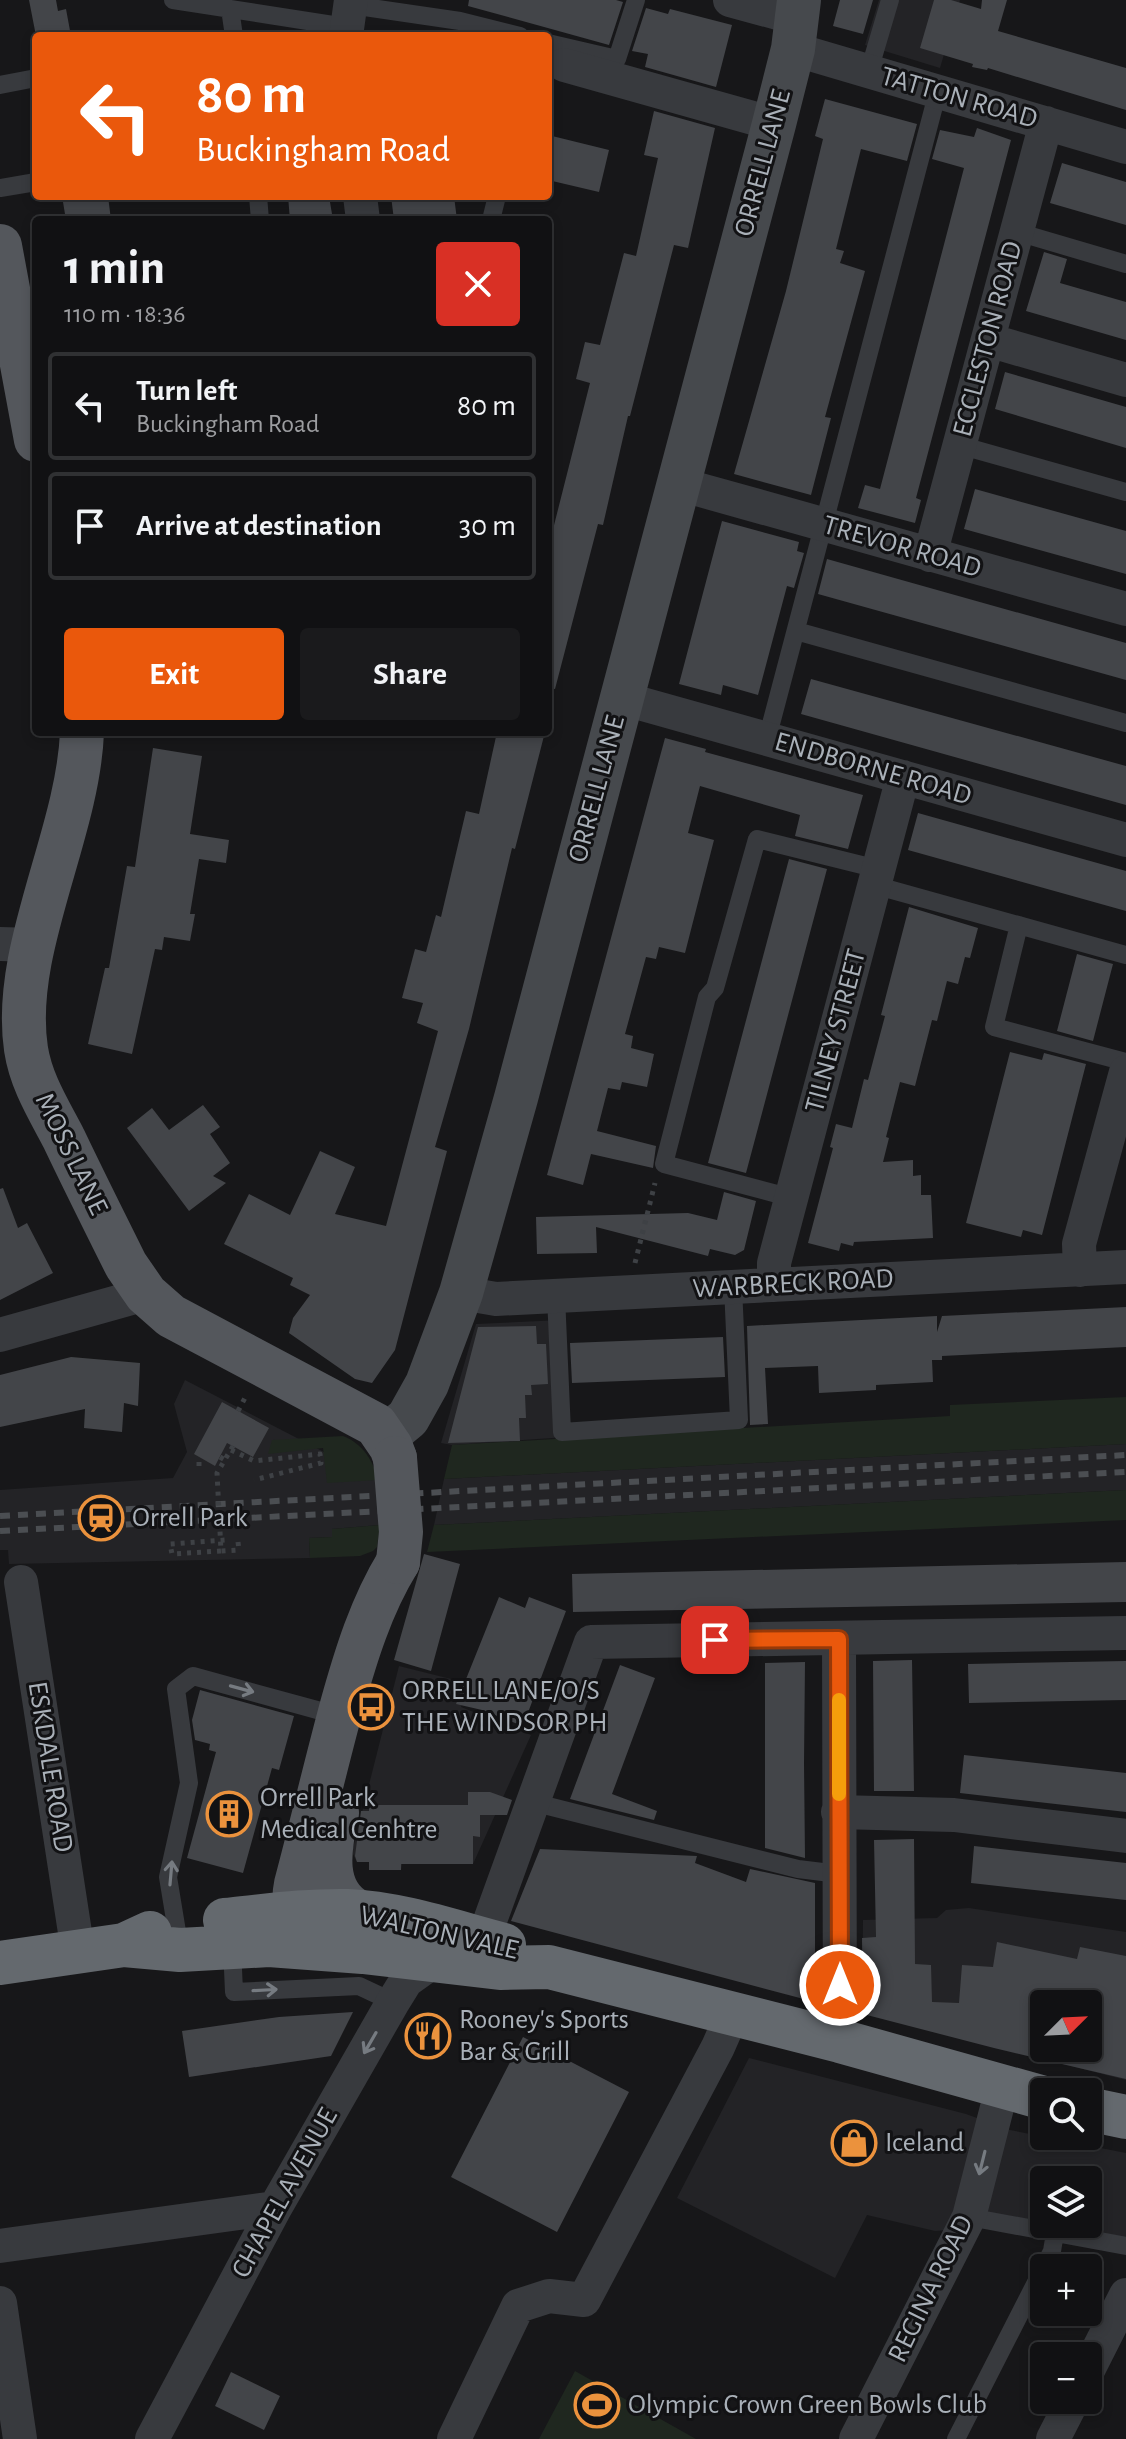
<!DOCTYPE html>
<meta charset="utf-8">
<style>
:root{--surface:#111113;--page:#1a1a1c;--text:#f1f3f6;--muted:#9c9da0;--line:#303133;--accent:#ea580c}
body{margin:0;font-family:"Alegreya Sans",sans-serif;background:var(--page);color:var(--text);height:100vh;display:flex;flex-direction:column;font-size:30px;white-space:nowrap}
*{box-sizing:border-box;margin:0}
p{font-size:26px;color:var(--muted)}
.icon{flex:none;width:44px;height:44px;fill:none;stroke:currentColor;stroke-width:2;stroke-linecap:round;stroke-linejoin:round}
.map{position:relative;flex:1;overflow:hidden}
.drawer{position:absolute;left:32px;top:216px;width:520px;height:520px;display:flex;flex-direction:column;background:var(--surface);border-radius:8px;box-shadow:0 4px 12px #0003,0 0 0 2px var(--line)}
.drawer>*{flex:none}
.top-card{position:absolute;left:32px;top:32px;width:520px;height:168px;border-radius:8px;box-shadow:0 4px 12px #0003,0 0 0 2px var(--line);background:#ea580c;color:#fff;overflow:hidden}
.needle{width:52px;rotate:66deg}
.buttons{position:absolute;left:1030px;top:1990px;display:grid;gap:16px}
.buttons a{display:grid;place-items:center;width:72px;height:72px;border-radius:8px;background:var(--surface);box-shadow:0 4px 12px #0003,0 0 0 2px var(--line);font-size:40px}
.pin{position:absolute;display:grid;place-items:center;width:68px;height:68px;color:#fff;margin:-34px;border-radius:16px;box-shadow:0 4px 12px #0006}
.me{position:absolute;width:88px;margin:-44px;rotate:0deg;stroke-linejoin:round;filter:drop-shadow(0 0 6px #0008)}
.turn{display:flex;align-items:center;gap:28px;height:168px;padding:0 32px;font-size:36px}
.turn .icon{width:104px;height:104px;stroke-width:2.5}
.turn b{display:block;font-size:56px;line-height:68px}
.round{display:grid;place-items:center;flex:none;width:84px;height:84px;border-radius:8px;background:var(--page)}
.head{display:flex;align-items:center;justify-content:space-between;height:136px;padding:0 32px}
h1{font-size:48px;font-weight:700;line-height:60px}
.action{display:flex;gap:16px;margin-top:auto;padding:16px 32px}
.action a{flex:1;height:92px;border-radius:8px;background:var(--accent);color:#fff;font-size:32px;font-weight:700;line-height:92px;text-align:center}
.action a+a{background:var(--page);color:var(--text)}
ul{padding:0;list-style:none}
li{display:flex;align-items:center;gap:24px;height:108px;margin:0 16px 12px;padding:0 16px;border:4px solid var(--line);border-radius:8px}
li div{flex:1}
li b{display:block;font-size:30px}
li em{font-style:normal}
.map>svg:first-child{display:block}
</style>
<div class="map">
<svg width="1126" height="2439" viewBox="0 0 1126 2439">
<rect width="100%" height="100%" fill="#171719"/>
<path fill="#232326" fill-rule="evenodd" d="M 879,0 L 960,0 L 940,68 L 865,45 Z
M 561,1320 L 567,1437 L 452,1445 L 441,1443 L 476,1324 Z
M 185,1380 L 378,1480 L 380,1525 L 332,1529 L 332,1537 L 309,1538 L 310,1558 L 9,1564 L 8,1550 L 0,1550 L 0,1490 L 173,1478 L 187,1452 L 174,1404 Z
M 1126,1444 L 1126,1490 L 434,1525 L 444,1479 Z
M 399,1666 L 467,1683 L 461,1707 L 531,1735 L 473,1864 L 402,1864 L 401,1870 L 369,1870 L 369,1862 L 357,1862 L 352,1852 Z
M 969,1908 L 1126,1932 L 1126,2080 L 862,2013 L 863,1920 L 937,1918 L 946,1910 ZM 1044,2004 L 1088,2004 L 1088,2048 L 1044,2048 Z
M 749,2058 L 966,2114 L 1010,2130 L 1126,2153 L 1126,2253 L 993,2227 L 935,2231 L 867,2215 L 835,2278 L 677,2198 ZM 1044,2180 L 1088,2180 L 1088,2224 L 1044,2224 Z"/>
<path fill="#1f271f" d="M 1126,1397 L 1126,1444 L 444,1479 L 452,1445 L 950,1416 L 950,1405 Z
M 343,1436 C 363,1444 373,1460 378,1480 L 327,1483 L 323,1448 L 268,1454 L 272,1440 Z
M 1126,1490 L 1126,1520 L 427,1552 L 434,1525 Z
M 380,1525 L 377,1547 L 373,1551 L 360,1556 L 310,1558 L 309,1538 L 332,1537 L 332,1529 Z
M 575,2371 L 696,2439 L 539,2439 Z"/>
<path fill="#434549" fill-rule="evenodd" d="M 29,0 L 56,0 L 58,11 L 66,9 L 71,36 L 36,36 Z
M 469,0 L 616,0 L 623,2 L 609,45 L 468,6 Z
M 840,0 L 873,0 L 863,34 L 833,26 Z
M 934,0 L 951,0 L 981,9 L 982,0 L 1007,0 L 998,31 L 1126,68 L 1126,110 L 988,68 L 987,70 L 972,67 L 973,64 L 920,48 Z
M 646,8 L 668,14 L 670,9 L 732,25 L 716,87 L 645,67 L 648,54 L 632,51 Z
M 825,99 L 917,124 L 907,161 L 861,149 L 836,249 L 844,251 L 840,263 L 865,271 L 825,417 L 831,418 L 811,495 L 734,474 L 786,291 L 823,139 L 815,136 Z
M 654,111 L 715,128 L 688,248 L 674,245 L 630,416 L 628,416 L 603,525 L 598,524 L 555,689 L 548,688 L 548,549 L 590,383 L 576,379 L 585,342 L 600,345 L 624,253 L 636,256 L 658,158 L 644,155 Z
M 977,128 L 1011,140 L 916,498 L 921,500 L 915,523 L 858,508 L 865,485 L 880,489 L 964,168 L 932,159 L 940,130 L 974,137 Z
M 548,135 L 609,150 L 599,192 L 548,180 Z
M 1062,163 L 1126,182 L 1126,225 L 1050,203 Z
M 62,196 L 108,196 L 111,220 L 66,220 Z
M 288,196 L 329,196 L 333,220 L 290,220 Z
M 391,196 L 454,196 L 457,220 L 394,220 Z
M 1044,252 L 1067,259 L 1060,283 L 1126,302 L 1126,340 L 1026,311 Z
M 1005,372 L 1126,407 L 1126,448 L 995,409 Z
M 975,489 L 1126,531 L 1126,574 L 964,529 Z
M 722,521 L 799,542 L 797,551 L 804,553 L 794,588 L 787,586 L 758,695 L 723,685 L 721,695 L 679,684 Z
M 827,559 L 1126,643 L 1126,680 L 818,594 Z
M 811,679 L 1126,766 L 1126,805 L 801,714 Z
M 497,732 L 545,732 L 515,849 L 512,848 L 469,1029 L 435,1147 L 447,1151 L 395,1350 L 372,1383 L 355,1379 L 289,1333 L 293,1318 L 310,1295 L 290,1285 L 293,1278 L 224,1244 L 249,1194 L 290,1215 L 320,1151 L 355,1167 L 335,1214 L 386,1226 L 438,1031 L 417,1023 L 423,1003 L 402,998 L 415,949 L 426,952 L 436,915 L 441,917 L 466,811 L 479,814 Z
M 665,738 L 706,749 L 705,752 L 863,795 L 848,849 L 795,836 L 800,815 L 700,786 L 688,833 L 714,840 L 685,953 L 659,947 L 656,959 L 646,957 L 625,1034 L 633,1036 L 631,1048 L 654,1054 L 647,1087 L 622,1082 L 620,1090 L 608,1088 L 597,1131 L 656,1146 L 653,1168 L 591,1154 L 583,1185 L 547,1175 Z
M 153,748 L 202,756 L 190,834 L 229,840 L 226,863 L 199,859 L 190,914 L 195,914 L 190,941 L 164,937 L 162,950 L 155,949 L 132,1054 L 88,1044 L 105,968 L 109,968 L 127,866 L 135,867 Z
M 918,813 L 1126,871 L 1126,911 L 908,850 Z
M 789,859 L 827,869 L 746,1173 L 708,1163 Z
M 909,907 L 978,928 L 970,958 L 965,957 L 958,984 L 947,981 L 937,1021 L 932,1020 L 915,1086 L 900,1082 L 886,1137 L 889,1138 L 883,1162 L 913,1160 L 913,1176 L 921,1175 L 921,1195 L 931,1195 L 933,1238 L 854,1242 L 853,1246 L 841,1243 L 839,1251 L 808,1243 L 833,1148 L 830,1147 L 836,1124 L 852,1128 L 864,1079 L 868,1080 L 885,1016 L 881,1015 Z
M 1077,954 L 1113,964 L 1093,1041 L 1057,1031 Z
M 1010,1052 L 1042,1060 L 1044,1053 L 1086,1064 L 1042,1235 L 1023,1230 L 1021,1237 L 966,1223 Z
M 203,1105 L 220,1127 L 210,1134 L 230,1163 L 213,1176 L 226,1183 L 189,1211 L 127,1128 L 152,1108 L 169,1130 Z
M 3,1188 L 18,1228 L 27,1223 L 53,1273 L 0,1300 L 0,1189 Z
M 724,1192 L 756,1201 L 744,1250 L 735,1255 L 710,1249 L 708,1256 L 596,1227 L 597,1253 L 537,1254 L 536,1217 L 688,1213 L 717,1220 Z
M 1126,1307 L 1126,1347 L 942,1356 L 942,1360 L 932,1360 L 933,1382 L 876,1385 L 876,1390 L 819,1393 L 818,1366 L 765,1368 L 768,1424 L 750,1425 L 747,1326 L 937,1316 L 937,1332 L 942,1316 Z
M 536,1326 L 537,1344 L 546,1344 L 548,1384 L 531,1385 L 532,1395 L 525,1395 L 526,1418 L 519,1418 L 520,1441 L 448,1443 L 478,1327 Z
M 723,1337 L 725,1377 L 572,1383 L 570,1343 Z
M 71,1357 L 140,1363 L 138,1406 L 124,1403 L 122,1432 L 84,1428 L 85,1409 L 0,1427 L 0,1375 Z
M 222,1402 L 269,1428 L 253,1457 L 227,1443 L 215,1466 L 194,1454 Z
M 424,1554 L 460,1564 L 431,1671 L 394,1660 Z
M 1126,1562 L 1126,1602 L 573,1612 L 572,1574 Z
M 499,1597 L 525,1608 L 529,1597 L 566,1611 L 523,1726 L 482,1710 L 456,1704 Z
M 912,1660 L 914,1791 L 874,1791 L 873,1661 Z
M 1126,1661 L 1126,1700 L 969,1703 L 968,1664 Z
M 805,1662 L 804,1763 L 805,1858 L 765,1848 L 765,1663 Z
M 620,1665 L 655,1678 L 612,1794 L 657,1811 L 654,1820 L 570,1799 Z
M 200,1690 L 294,1716 L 279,1770 L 272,1768 L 243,1873 L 187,1858 L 216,1752 L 209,1750 L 210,1744 L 195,1740 L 192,1720 Z
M 964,1755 L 1126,1773 L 1126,1812 L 960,1793 Z
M 468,1792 L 490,1792 L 512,1800 L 507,1815 L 480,1815 L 480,1837 L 473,1836 L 473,1864 L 401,1864 L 401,1870 L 369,1870 L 369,1862 L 357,1862 L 355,1856 L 361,1811 L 369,1811 L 369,1805 L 468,1805 Z
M 914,1839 L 915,1964 L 931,1965 L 932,2002 L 959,2003 L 962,1965 L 993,1967 L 997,1942 L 1077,1959 L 1080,1947 L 1126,1956 L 1126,2079 L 994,2048 L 863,2014 L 862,1938 L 876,1937 L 874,1840 ZM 1044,2004 L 1088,2004 L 1088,2048 L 1044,2048 Z
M 974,1846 L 1126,1863 L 1126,1900 L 971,1883 Z
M 540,1849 L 697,1856 L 695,1863 L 746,1882 L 750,1869 L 815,1883 L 815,2002 L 511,1921 Z
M 353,2012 L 331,2056 L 189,2077 L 182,2031 L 279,2017 Z
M 523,2037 L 629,2092 L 557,2232 L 451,2177 Z
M 231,2372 L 280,2396 L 264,2430 L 215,2406 Z"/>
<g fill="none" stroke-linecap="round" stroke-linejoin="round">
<path stroke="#3e4145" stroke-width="5" stroke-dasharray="4 6" stroke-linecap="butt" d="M 635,1263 L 655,1183
M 238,1411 L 246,1396
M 231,1450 L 254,1461 L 320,1454 L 321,1463 L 254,1480
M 220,1457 L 225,1460
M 199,1466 L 199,1457
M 238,1542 L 239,1550
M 221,1551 L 172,1554 L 170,1544 L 226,1540"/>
<path stroke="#383a3e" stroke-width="18" d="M 173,0 L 346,27
M 351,5 L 460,21 L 520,36
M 230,9 L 234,36
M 548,43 L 617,59 L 636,0
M 869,71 L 890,0
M 0,85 L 36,78
M 0,188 L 36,182
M 258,196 L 260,220
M 491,220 L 497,196
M 1017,232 L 1126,264
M 959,445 L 1126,492
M 796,631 L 1126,723
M 767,739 L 938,91
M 874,885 L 1126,955
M 1019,925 L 994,1027 L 1126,1062
M 792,1198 L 664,1164 L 707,997 L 715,988 L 757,839 L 878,869
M 556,1296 L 562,1432 L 739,1420 L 733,1287
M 532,1802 L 798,1869 L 839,1874
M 232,1946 L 234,1992 L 359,1986 L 393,2002
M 180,1950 L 168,1877 L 189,1783 L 176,1689 L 193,1676 L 339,1716
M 969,2217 L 1126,2246
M 956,2439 L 1052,2251 L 1055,2233"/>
<path stroke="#383a3e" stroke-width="34" d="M 730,0 L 796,18
M 346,36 L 351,0
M 793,49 L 1126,147
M 564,65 L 774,124
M 360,196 L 363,220
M 988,340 L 1126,380
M 679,484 L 1126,609
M 930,555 L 1046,123
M 621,698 L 1126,840
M 0,944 L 34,945
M 1080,1270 L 1079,1244 L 1126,1072
M 774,1285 L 774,1263 L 903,777
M 461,1293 L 496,1299 L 1126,1267
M 0,1335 L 146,1294
M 21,1582 L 78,1952
M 839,1639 L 840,2041
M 838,1812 L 954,1815 L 1126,1836
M 475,1962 L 591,1642 L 1126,1633
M 0,2246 L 275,2208
M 0,2303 L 20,2439
M 1088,2370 L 1126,2295
M 152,2439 L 275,2208 L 393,2002 L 406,1981 L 434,1961
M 454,2439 L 518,2306 L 549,2296 L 584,2300 L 718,2047 L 732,2015
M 856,2439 L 969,2217 L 1002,2088
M 1053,2439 L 1073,2400"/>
<path stroke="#46494d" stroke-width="44" d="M 385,1437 L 408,1418 L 427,1384 L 461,1293 L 516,1098 L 774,124 L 793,49 L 799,0"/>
<path stroke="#54575c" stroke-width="44" d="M 0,246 L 36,440
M 82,732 C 78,835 11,949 26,1049 C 31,1082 49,1110 64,1139 C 84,1181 105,1223 126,1265 L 146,1294 L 171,1316 L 376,1425 L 391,1447 L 395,1458
M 337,1813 C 329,1848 321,1894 359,1912
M 316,1942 C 298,1927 291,1908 296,1884 C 312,1824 326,1764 342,1705 C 356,1655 371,1606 398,1562"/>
<path stroke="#64696e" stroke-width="44" d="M 225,1920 C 265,1916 307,1910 348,1911 C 400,1913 454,1932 504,1945
M 124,1945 L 180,1950 L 269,1945 L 363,1952 L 500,1968 L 549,1967 L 840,2041 L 1044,2098
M 0,1963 L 124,1945 L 150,1933
M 1088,2109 L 1126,2117"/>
<path stroke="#4b4e52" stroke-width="6" stroke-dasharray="10 8" stroke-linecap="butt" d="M 0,1516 L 1126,1455
M 0,1531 L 1126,1472"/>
<path stroke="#3e4145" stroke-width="5" stroke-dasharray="4 6" stroke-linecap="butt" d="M 233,1446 L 217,1473 L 221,1551 L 239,1550"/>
<path stroke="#54575c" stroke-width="44" d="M 395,1458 L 401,1532 L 398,1562"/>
</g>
<defs><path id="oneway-shaft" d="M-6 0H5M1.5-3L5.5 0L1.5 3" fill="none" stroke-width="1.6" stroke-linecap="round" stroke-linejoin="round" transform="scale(2)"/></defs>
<g stroke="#767b81">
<use href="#oneway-shaft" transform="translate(242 1689) rotate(15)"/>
<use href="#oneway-shaft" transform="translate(171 1873) rotate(-85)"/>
<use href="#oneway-shaft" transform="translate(265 1990) rotate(-3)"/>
<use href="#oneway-shaft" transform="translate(370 2043) rotate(120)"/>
<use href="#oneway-shaft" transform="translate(982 2163) rotate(104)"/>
</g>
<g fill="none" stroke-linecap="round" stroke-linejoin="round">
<g stroke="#983908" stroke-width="20">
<path id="route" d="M 715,1640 L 839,1639 L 840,1985"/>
</g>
<use href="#route" stroke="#ea580c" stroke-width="14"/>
<path stroke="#f59e0b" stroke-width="14" d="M 839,1794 L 839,1700"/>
</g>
<defs>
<g id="station-ring" transform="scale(2.3)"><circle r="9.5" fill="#121214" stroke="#eb923d" stroke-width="1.5"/><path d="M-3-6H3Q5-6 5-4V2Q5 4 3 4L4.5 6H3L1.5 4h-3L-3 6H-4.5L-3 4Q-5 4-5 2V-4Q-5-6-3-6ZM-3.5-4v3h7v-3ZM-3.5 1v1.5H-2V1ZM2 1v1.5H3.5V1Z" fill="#eb923d"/></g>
<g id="bus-ring" transform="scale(2.3)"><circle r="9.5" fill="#121214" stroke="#eb923d" stroke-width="1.5"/><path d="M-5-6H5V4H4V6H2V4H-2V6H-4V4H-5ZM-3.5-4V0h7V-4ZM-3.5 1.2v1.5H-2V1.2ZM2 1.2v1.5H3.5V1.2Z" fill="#eb923d"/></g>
<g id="building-ring" transform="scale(2.3)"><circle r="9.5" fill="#121214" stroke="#eb923d" stroke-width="1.5"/><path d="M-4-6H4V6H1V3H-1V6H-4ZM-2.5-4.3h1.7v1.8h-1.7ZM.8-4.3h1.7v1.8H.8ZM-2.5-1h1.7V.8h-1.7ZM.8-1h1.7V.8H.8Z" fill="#eb923d"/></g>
<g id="restaurant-ring" transform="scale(2.3)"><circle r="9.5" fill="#121214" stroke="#eb923d" stroke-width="1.5"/><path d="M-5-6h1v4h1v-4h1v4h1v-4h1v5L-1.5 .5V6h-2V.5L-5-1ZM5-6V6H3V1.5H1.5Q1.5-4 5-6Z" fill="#eb923d"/></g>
<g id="shop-ring" transform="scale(2.3)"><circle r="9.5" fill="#121214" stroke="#eb923d" stroke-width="1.5"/><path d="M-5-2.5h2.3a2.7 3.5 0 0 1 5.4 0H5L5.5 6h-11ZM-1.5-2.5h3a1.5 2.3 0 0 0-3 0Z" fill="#eb923d"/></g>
<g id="stadium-ring" transform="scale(2.3)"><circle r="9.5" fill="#121214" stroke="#eb923d" stroke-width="1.5"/><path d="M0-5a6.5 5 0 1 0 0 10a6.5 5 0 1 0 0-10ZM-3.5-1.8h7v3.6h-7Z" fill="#eb923d"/></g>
</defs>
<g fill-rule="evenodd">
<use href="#station-ring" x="101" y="1518"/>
<use href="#bus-ring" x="371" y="1707"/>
<use href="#building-ring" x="229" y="1814"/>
<use href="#restaurant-ring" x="428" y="2036"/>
<use href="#shop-ring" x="854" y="2143"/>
<use href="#stadium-ring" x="597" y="2405"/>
</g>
<g text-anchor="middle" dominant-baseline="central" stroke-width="6" stroke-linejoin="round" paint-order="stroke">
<g font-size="28" fill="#a9b0b8" stroke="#121214">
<text transform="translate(959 98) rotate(16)">TATTON ROAD</text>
<text transform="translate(763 163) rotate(-75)">ORRELL LANE</text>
<text transform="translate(988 339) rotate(-75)">ECCLESTON ROAD</text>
<text transform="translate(902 547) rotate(16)">TREVOR ROAD</text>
<text transform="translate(873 769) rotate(16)">ENDBORNE ROAD</text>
<text transform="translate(597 789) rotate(-75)">ORRELL LANE</text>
<text transform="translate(836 1031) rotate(-75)">TILNEY STREET</text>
<text transform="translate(71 1154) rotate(64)">MOSS LANE</text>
<text transform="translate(793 1284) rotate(-3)">WARBRECK ROAD</text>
<text transform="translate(50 1767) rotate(81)">ESKDALE ROAD</text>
<text transform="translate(439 1933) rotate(13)">WALTON VALE</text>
<text transform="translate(285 2193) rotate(-61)">CHAPEL AVENUE</text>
<text transform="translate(931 2289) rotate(-64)">REGINA ROAD</text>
</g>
<g font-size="28" fill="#a9b0b8" stroke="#121214" text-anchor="start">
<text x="132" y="1518">Orrell Park</text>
<text x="402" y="1691">ORRELL LANE/O/S<tspan x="402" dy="32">THE WINDSOR PH</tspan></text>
<text x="260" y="1798">Orrell Park<tspan x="260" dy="32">Medical Cenhtre</tspan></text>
<text x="459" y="2020">Rooney's Sports<tspan x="459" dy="32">Bar &amp; Grill</tspan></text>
<text x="885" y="2143">Iceland</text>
<text x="628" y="2405">Olympic Crown Green Bowls Club</text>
</g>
</g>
</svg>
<div class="buttons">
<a><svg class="needle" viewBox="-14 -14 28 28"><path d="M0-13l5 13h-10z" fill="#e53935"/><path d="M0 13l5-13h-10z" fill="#9c9da0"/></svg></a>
<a><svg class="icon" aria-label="search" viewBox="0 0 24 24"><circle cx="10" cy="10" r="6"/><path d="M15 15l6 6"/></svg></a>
<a><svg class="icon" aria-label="layers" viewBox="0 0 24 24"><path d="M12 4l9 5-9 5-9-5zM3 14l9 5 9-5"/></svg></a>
<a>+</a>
<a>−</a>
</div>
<div class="pin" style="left:715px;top:1640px;background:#d93025"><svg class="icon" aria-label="arrive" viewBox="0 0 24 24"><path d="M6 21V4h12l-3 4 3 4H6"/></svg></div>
<svg class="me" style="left:840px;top:1985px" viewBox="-20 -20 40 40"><circle r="17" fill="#ea580c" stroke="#fff" stroke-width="3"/><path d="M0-11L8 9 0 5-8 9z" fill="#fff"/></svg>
<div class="top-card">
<div class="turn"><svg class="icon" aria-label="left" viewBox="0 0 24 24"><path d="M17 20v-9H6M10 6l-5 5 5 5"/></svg><div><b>80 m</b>Buckingham Road</div></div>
</div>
<section class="drawer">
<div class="head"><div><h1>1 min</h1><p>110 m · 18:36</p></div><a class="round" style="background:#d93025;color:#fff"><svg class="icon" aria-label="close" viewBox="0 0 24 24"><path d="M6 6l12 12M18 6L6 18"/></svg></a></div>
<ul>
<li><svg class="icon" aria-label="left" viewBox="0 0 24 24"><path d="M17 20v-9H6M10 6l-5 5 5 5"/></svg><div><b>Turn left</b><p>Buckingham Road</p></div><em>80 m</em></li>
<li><svg class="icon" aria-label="arrive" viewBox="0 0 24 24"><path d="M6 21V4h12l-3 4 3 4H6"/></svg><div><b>Arrive at destination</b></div><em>30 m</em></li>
</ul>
<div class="action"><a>Exit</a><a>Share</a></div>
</section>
</div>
